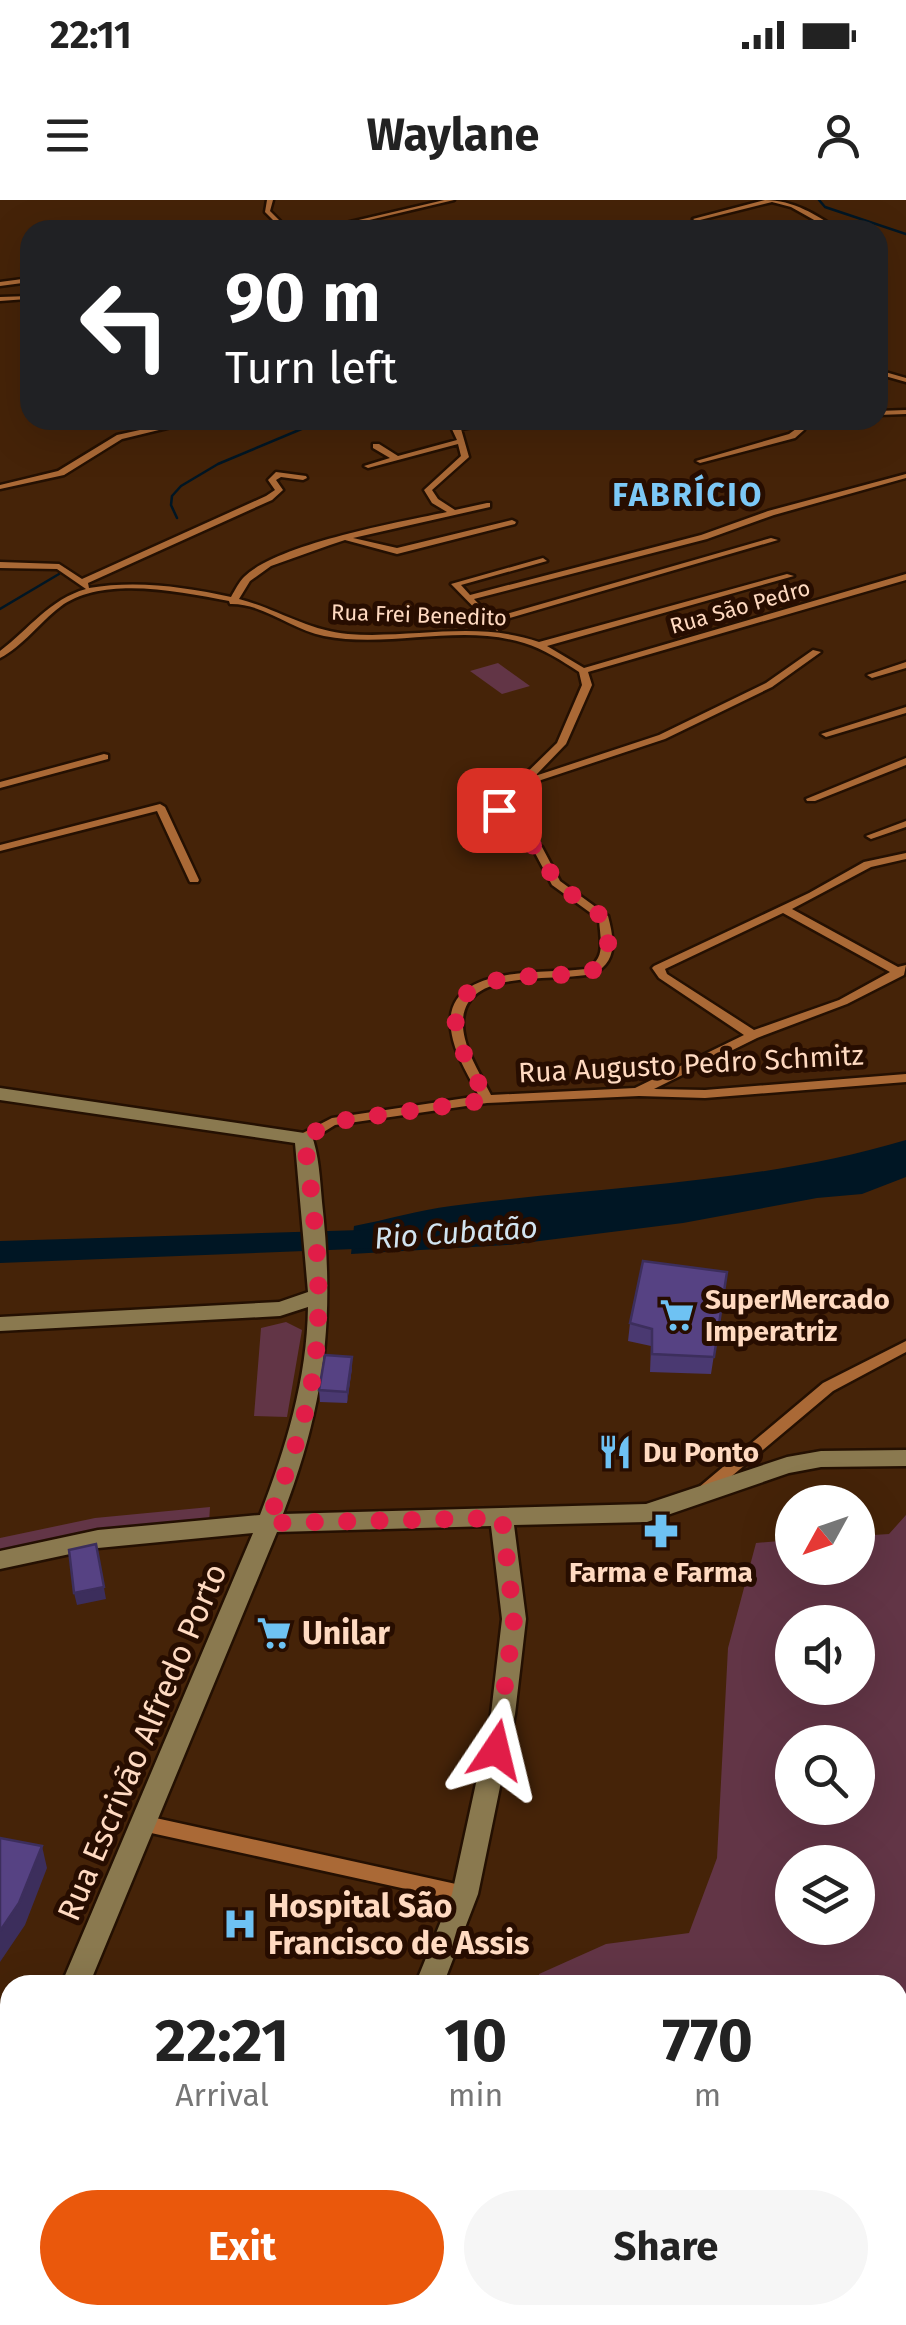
<!DOCTYPE html>
<meta charset="utf-8">
<style>
:root{--surface:#fff;--page:#f6f6f6;--text:#222;--muted:#767676;--accent:#ea580c}
body{margin:0;font-family:"Fira Sans",sans-serif;background:var(--page);color:var(--text);height:100vh;display:flex;flex-direction:column;font-size:38px;white-space:nowrap}
*{box-sizing:border-box;margin:0}
p{font-size:32px;color:var(--muted)}
.icon{flex:none;width:55px;height:55px;fill:none;stroke:currentColor;stroke-width:2;stroke-linecap:round;stroke-linejoin:round}
.map{position:relative;flex:1;overflow:hidden}
.side{position:absolute;left:0px;top:1775px;width:908px;height:350px;display:flex;flex-direction:column;background:var(--surface);border-radius:30px 30px 0 0;box-shadow:0 10px 40px #0002}
.side>*{flex:none}
.banner{position:absolute;left:20px;top:20px;width:868px;height:210px;border-radius:30px;box-shadow:0 10px 40px #0002;background:#202124;color:#fff;overflow:hidden}
.needle{width:65px;rotate:230deg}
.fabs{position:absolute;left:775px;top:1285px;display:grid;gap:20px}
.fabs a{display:grid;place-items:center;width:100px;height:100px;border-radius:50%;background:var(--surface);box-shadow:0 10px 40px #0002;font-size:50px}
.pin{position:absolute;display:grid;place-items:center;width:85px;height:85px;color:#fff;margin:-42px;border-radius:20px;box-shadow:0 5px 15px #0006}
.me{position:absolute;width:110px;margin:-55px;rotate:10deg;stroke-linejoin:round;filter:drop-shadow(0 0 8px #0008)}
.turn{display:flex;align-items:center;gap:35px;height:210px;padding:0 40px;font-size:45px}
.turn .icon{width:130px;height:130px;stroke-width:2.5}
.turn b{display:block;font-size:70px;line-height:85px}
.eta{display:flex;justify-content:space-evenly;align-items:center;height:170px;text-align:center}
.eta b{font-size:60px;font-weight:700;line-height:70px}
.cta{display:flex;gap:20px;margin-top:auto;padding:20px 40px}
.cta a{flex:1;height:115px;border-radius:60px;background:var(--accent);color:#fff;font-size:40px;font-weight:700;line-height:115px;text-align:center}
.cta a+a{background:var(--page);color:var(--text)}
.status{display:flex;justify-content:space-between;align-items:center;height:70px;padding:0 50px;background:var(--surface);direction:ltr}
.status svg{height:28px;fill:currentColor}
header{display:flex;justify-content:space-between;align-items:center;height:130px;padding:0 40px;background:var(--surface);font-size:45px;font-weight:700}
.map>svg:first-child{display:block}
</style>
<div class="status"><b>22:11</b><svg viewBox="0 0 49 12"><path d="M0 12V9h3v3zM5 12V6h3v6zM10 12V3h3v9zM15 12V0h3v12zM26 1h20v11H26zM47 4h2v5h-2z"/></svg></div>
<header><svg class="icon" aria-label="menu" viewBox="0 0 24 24"><path d="M4 6h16M4 12h16M4 18h16"/></svg>Waylane<svg class="icon" aria-label="person" viewBox="0 0 24 24"><circle cx="12" cy="8" r="4"/><path d="M4 21q1-7 8-7t8 7"/></svg></header>
<div class="map">
<svg width="906" height="2125" viewBox="0 0 906 2125">
<rect width="100%" height="100%" fill="#452308"/>
<path fill="#623546" fill-rule="evenodd" d="M 498,463 L 530,486 L 502,494 L 470,471 Z
M 286,1122 L 302,1130 L 287,1217 L 254,1216 L 261,1128 Z
M 210,1307 L 209,1323 L 0,1355 L 0,1338 L 95,1318 Z
M 906,1315 L 906,2125 L 559,2125 L 562,2115 L 898,2115 L 898,1785 L 541,1785 L 539,1774 L 606,1744 L 689,1733 L 717,1658 L 728,1448 L 756,1343 L 792,1340 L 792,1368 L 858,1368 L 858,1336 L 889,1334 ZM 792,1422 L 858,1422 L 858,1488 L 792,1488 ZM 792,1542 L 858,1542 L 858,1608 L 792,1608 ZM 792,1662 L 858,1662 L 858,1728 L 792,1728 Z"/>
<path fill="#001624" d="M 906,940 L 906,977 L 862,994 L 817,998 L 683,1023 L 507,1045 L 351,1054 L 354,1026 C 386,1020 419,1010 451,1006 C 603,986 759,984 906,940 Z"/>
<g fill="none" stroke-linecap="round" stroke-linejoin="round">
<path stroke="#001624" stroke-width="2.5" d="M 819,0 L 825,7 L 906,34
M 177,318 L 171,305 L 172,296 L 181,286 L 218,264 L 323,220
M 0,409 L 59,374"/>
<path fill="#001624" fill-rule="evenodd" d="M 394,1029 L 405,1033 L 410,1040 L 405,1047 L 0,1063 L 0,1041 Z"/>
<g stroke="#241002" stroke-width="5">
<path id="street" d="M 267,0 L 273,0 L 270,11 L 289,30 L 283,30 L 265,12 Z
M 444,0 L 454,0 L 327,30 L 316,30 Z
M 765,0 C 793,0 817,15 839,30 L 832,30 L 791,7 L 772,2 L 696,21 L 693,19 Z
M 30,78 L 30,82 L 0,86 L 0,82 Z
M 29,96 L 27,99 L 0,101 L 0,97 Z
M 878,170 L 906,178 L 906,182 L 878,174 Z
M 906,210 L 906,214 L 878,215 L 878,211 Z
M 186,220 L 200,220 L 122,239 L 64,275 L 0,289 L 0,285 L 58,271 L 117,235 Z
M 451,220 L 459,220 L 460,224 L 520,220 L 461,229 L 469,257 L 432,290 L 438,299 L 455,310 L 487,303 L 490,303 L 490,307 L 353,338 L 397,348 L 512,320 L 516,322 L 515,324 L 397,354 L 345,340 L 330,345 L 271,366 L 250,381 L 239,399 C 277,409 309,431 348,434 C 412,439 477,420 539,442 L 787,374 L 794,376 L 547,446 L 584,468 L 906,374 L 906,380 L 588,472 L 592,485 L 566,544 L 535,576 L 659,535 L 766,483 L 813,450 L 821,452 L 772,487 L 665,539 L 526,585 L 512,598 L 503,617 L 542,647 L 560,681 L 608,716 C 614,739 618,762 593,774 C 548,783 447,765 465,839 C 470,859 482,877 491,895 L 635,888 L 744,835 L 659,778 L 652,768 L 654,766 L 809,693 L 864,662 L 906,653 L 906,659 L 871,667 L 792,709 L 898,767 L 906,765 L 904,775 L 847,804 L 757,838 L 654,889 L 705,890 L 906,874 L 906,882 L 705,898 L 639,896 L 487,903 L 335,925 L 309,941 L 299,941 L 298,938 L 299,935 L 332,918 L 479,896 C 470,878 458,860 453,840 C 433,762 539,775 586,769 C 607,759 600,739 599,719 L 552,685 L 534,651 L 492,618 L 504,595 L 557,543 L 582,485 L 579,472 C 562,461 544,449 524,443 C 459,423 390,449 324,436 C 292,430 263,403 230,404 L 229,401 C 180,392 103,375 60,407 C 39,423 23,446 0,458 L 0,451 C 29,429 50,399 86,389 L 57,369 L 0,368 L 0,362 L 59,364 L 82,379 L 266,296 L 275,290 L 268,280 L 276,272 L 306,276 L 307,278 L 303,280 L 281,277 L 276,280 L 283,290 L 272,300 L 88,383 L 89,388 C 137,380 185,387 231,397 C 235,390 239,382 244,377 C 277,344 399,322 447,312 L 432,303 L 424,290 L 461,256 L 458,244 L 368,268 L 364,266 L 390,258 L 373,248 L 373,244 L 379,244 L 398,256 L 457,240 L 451,227 ZM 783,713 L 890,772 L 839,800 L 754,830 L 667,774 L 665,769 Z
M 797,220 L 805,220 L 804,230 L 795,238 L 700,263 L 696,261 L 789,234 L 796,229 Z
M 906,274 L 906,278 L 774,315 L 707,339 L 474,399 L 492,418 L 771,338 L 778,340 L 496,422 L 501,428 L 497,431 L 451,384 L 543,358 L 547,361 L 461,385 L 470,395 L 701,335 L 768,311 Z
M 906,462 L 906,468 L 872,478 L 867,475 Z
M 906,507 L 906,513 L 826,537 L 821,534 Z
M 104,554 L 108,555 L 108,559 L 0,588 L 0,582 Z
M 906,558 L 906,565 L 815,601 L 807,601 L 806,599 Z
M 160,604 L 165,607 L 199,680 L 198,682 L 190,682 L 189,680 L 157,611 L 0,651 L 0,645 Z
M 906,621 L 906,627 L 871,639 L 866,636 Z
M 906,1141 L 906,1152 L 833,1191 L 708,1296 L 698,1296 L 695,1292 L 698,1288 L 823,1183 Z
M 142,1615 L 465,1686 L 472,1688 L 474,1694 L 472,1700 L 465,1702 L 142,1631 L 136,1629 L 133,1623 L 136,1617 Z
M 0,1817 L 10,1822 L 10,1845 L 0,1840 Z
M 414,2115 L 437,2115 L 442,2125 L 419,2125 Z"/>
</g>
<g stroke="#241002" stroke-width="5">
<path id="secondary" d="M 0,888 L 311,934 C 319,953 320,981 322,1002 C 335,1118 325,1205 283,1314 L 646,1304 L 787,1257 L 821,1251 L 906,1250 L 906,1266 L 821,1267 L 789,1273 L 647,1322 L 514,1325 L 526,1419 L 515,1514 L 478,1694 L 443,1785 L 415,1785 L 452,1694 L 491,1514 L 502,1419 L 491,1326 L 277,1332 L 89,1785 L 61,1785 L 253,1333 L 98,1348 L 0,1369 L 0,1351 L 98,1330 L 260,1315 C 286,1248 307,1179 308,1107 L 280,1116 L 0,1131 L 0,1117 L 279,1102 L 308,1092 L 295,943 L 0,900 Z
M 10,1908 L 10,1951 L 0,1955 L 0,1913 Z
M 370,2115 L 402,2115 L 399,2125 L 367,2125 Z"/>
</g>
<use href="#street" fill="#aa6936" fill-rule="evenodd"/>
<use href="#secondary" fill="#8a794f" fill-rule="evenodd"/>
</g>
<path fill="#4a3971" d="M 727,1072 L 711,1174 L 650,1172 L 651,1146 L 628,1141 L 630,1123 Z
M 352,1168 L 347,1203 L 320,1202 L 319,1190 Z"/>
<path fill="#3c2e5c" d="M 352,1157 L 352,1168 L 347,1203 L 347,1192 Z
M 96,1344 L 106,1399 L 77,1405 L 74,1393 Z
M 42,1646 L 47,1668 L 25,1725 L 0,1762 L 0,1731 Z"/>
<path fill="#564283" stroke="#3c2e5c" stroke-width="2.5" d="M 643,1061 L 727,1072 L 714,1157 L 652,1154 L 652,1129 L 630,1123 Z
M 325,1155 L 352,1157 L 347,1192 L 319,1190 Z
M 96,1344 L 104,1387 L 74,1393 L 69,1350 Z
M 0,1638 L 42,1646 L 19,1703 L 0,1731 Z"/>
<g fill="none" stroke-linecap="round" stroke-linejoin="round">
<path stroke="#e11d48" stroke-width="18" stroke-dasharray="0 32.4" d="M 496,1550 L 514,1420 L 502,1318 L 268,1323 C 285,1276 305,1225 313,1176 C 325,1098 315,1015 304,938 L 332,922 L 487,900 C 477,879 463,857 458,836 C 438,762 548,781 589,772 C 611,763 611,739 604,718 L 556,683 L 538,649 L 499,622 L 499,610"/>
</g>
<defs>
<g id="supermarket-bare" transform="scale(2.7)"><path d="M-6-5.5h2.5l.6 2H6L4.5 2H-2.5L-4.4-4H-6ZM-1.5 3.2a1.3 1.3 0 1 0 .1 0ZM3 3.2a1.3 1.3 0 1 0 .1 0Z" fill="#6ec2f3" stroke="#270d00" stroke-width="2.5" paint-order="stroke"/></g>
<g id="restaurant-bare" transform="scale(2.7)"><path d="M-5-6h1v4h1v-4h1v4h1v-4h1v5L-1.5 .5V6h-2V.5L-5-1ZM5-6V6H3V1.5H1.5Q1.5-4 5-6Z" fill="#6ec2f3" stroke="#270d00" stroke-width="2.5" paint-order="stroke"/></g>
<g id="pharmacy-bare" transform="scale(2.7)"><path d="M-2-6h4v4h4v4h-4v4h-4v-4h-4v-4h4Z" fill="#6ec2f3" stroke="#270d00" stroke-width="2.5" paint-order="stroke"/></g>
<g id="hospital-bare" transform="scale(2.7)"><path d="M-5-5h3v3.5h4V-5h3V5h-3V1.5h-4V5h-3Z" fill="#6ec2f3" stroke="#270d00" stroke-width="2.5" paint-order="stroke"/></g>
</defs>
<g fill-rule="evenodd">
<use href="#supermarket-bare" x="677" y="1115"/>
<use href="#restaurant-bare" x="615" y="1252"/>
<use href="#pharmacy-bare" x="661" y="1331"/>
<use href="#supermarket-bare" x="274" y="1433"/>
<use href="#hospital-bare" x="240" y="1724"/>
</g>
<g text-anchor="middle" dominant-baseline="central" stroke-width="10" stroke-linejoin="round" paint-order="stroke">
<g font-size="22" fill="#ffdac1" stroke="#270d00">
<text transform="translate(740 407) rotate(-16)">Rua São Pedro</text>
<text transform="translate(419 415) rotate(2)">Rua Frei Benedito</text>
</g>
<g font-size="28" fill="#ffdac1" stroke="#270d00">
<text transform="translate(691 864) rotate(-3)">Rua Augusto Pedro Schmitz</text>
</g>
<g font-size="28" font-weight="bold" fill="#ffdac1" stroke="#270d00" text-anchor="start">
<text x="705" y="1099">SuperMercado<tspan x="705" dy="32">Imperatriz</tspan></text>
<text x="643" y="1252">Du Ponto</text>
<text x="661" y="1372" text-anchor="middle">Farma e Farma</text>
</g>
<g font-size="30" font-style="italic" fill="#d1e4f0" stroke="#270d00">
<text transform="translate(456 1033) rotate(-4)">Rio Cubatão</text>
</g>
<g font-size="32" font-weight="bold" letter-spacing="2.5" fill="#7cc8f6" stroke="#270d00">
<text x="688" y="295">FABRÍCIO</text>
</g>
<g font-size="32" font-weight="bold" fill="#ffdac1" stroke="#270d00" text-anchor="start">
<text x="302" y="1433">Unilar</text>
<text x="268" y="1706">Hospital São<tspan x="268" dy="37">Francisco de Assis</tspan></text>
</g>
<g font-size="32" fill="#ffdac1" stroke="#270d00">
<text transform="translate(142 1542) rotate(-67)">Rua Escrivão Alfredo Porto</text>
</g>
</g>
</svg>
<div class="fabs">
<a><svg class="needle" viewBox="-14 -14 28 28"><path d="M0-13l5 13h-10z" fill="#e53935"/><path d="M0 13l5-13h-10z" fill="#767676"/></svg></a>
<a><svg class="icon" aria-label="sound" viewBox="0 0 24 24"><path d="M4 9h4l5-4v14l-5-4H4zM17 9q2 3 0 6"/></svg></a>
<a><svg class="icon" aria-label="search" viewBox="0 0 24 24"><circle cx="10" cy="10" r="6"/><path d="M15 15l6 6"/></svg></a>
<a><svg class="icon" aria-label="layers" viewBox="0 0 24 24"><path d="M12 4l9 5-9 5-9-5zM3 14l9 5 9-5"/></svg></a>
</div>
<div class="pin" style="left:499px;top:610px;background:#d93025"><svg class="icon" aria-label="arrive" viewBox="0 0 24 24"><path d="M6 21V4h12l-3 4 3 4H6"/></svg></div>
<svg class="me" style="left:496px;top:1550px" viewBox="-20 -20 40 40"><path d="M0-17L14 15 0 8-14 15z" fill="#e11d48" stroke="#fff" stroke-width="4"/></svg>
<div class="banner">
<div class="turn"><svg class="icon" aria-label="left" viewBox="0 0 24 24"><path d="M17 20v-9H6M10 6l-5 5 5 5"/></svg><div><b>90 m</b>Turn left</div></div>
</div>
<section class="side">
<div class="eta">
<div><b>22:21</b><p>Arrival</p></div>
<div><b>10</b><p>min</p></div>
<div><b>770</b><p>m</p></div>
</div>
<div class="cta"><a>Exit</a><a>Share</a></div>
</section>
</div>
